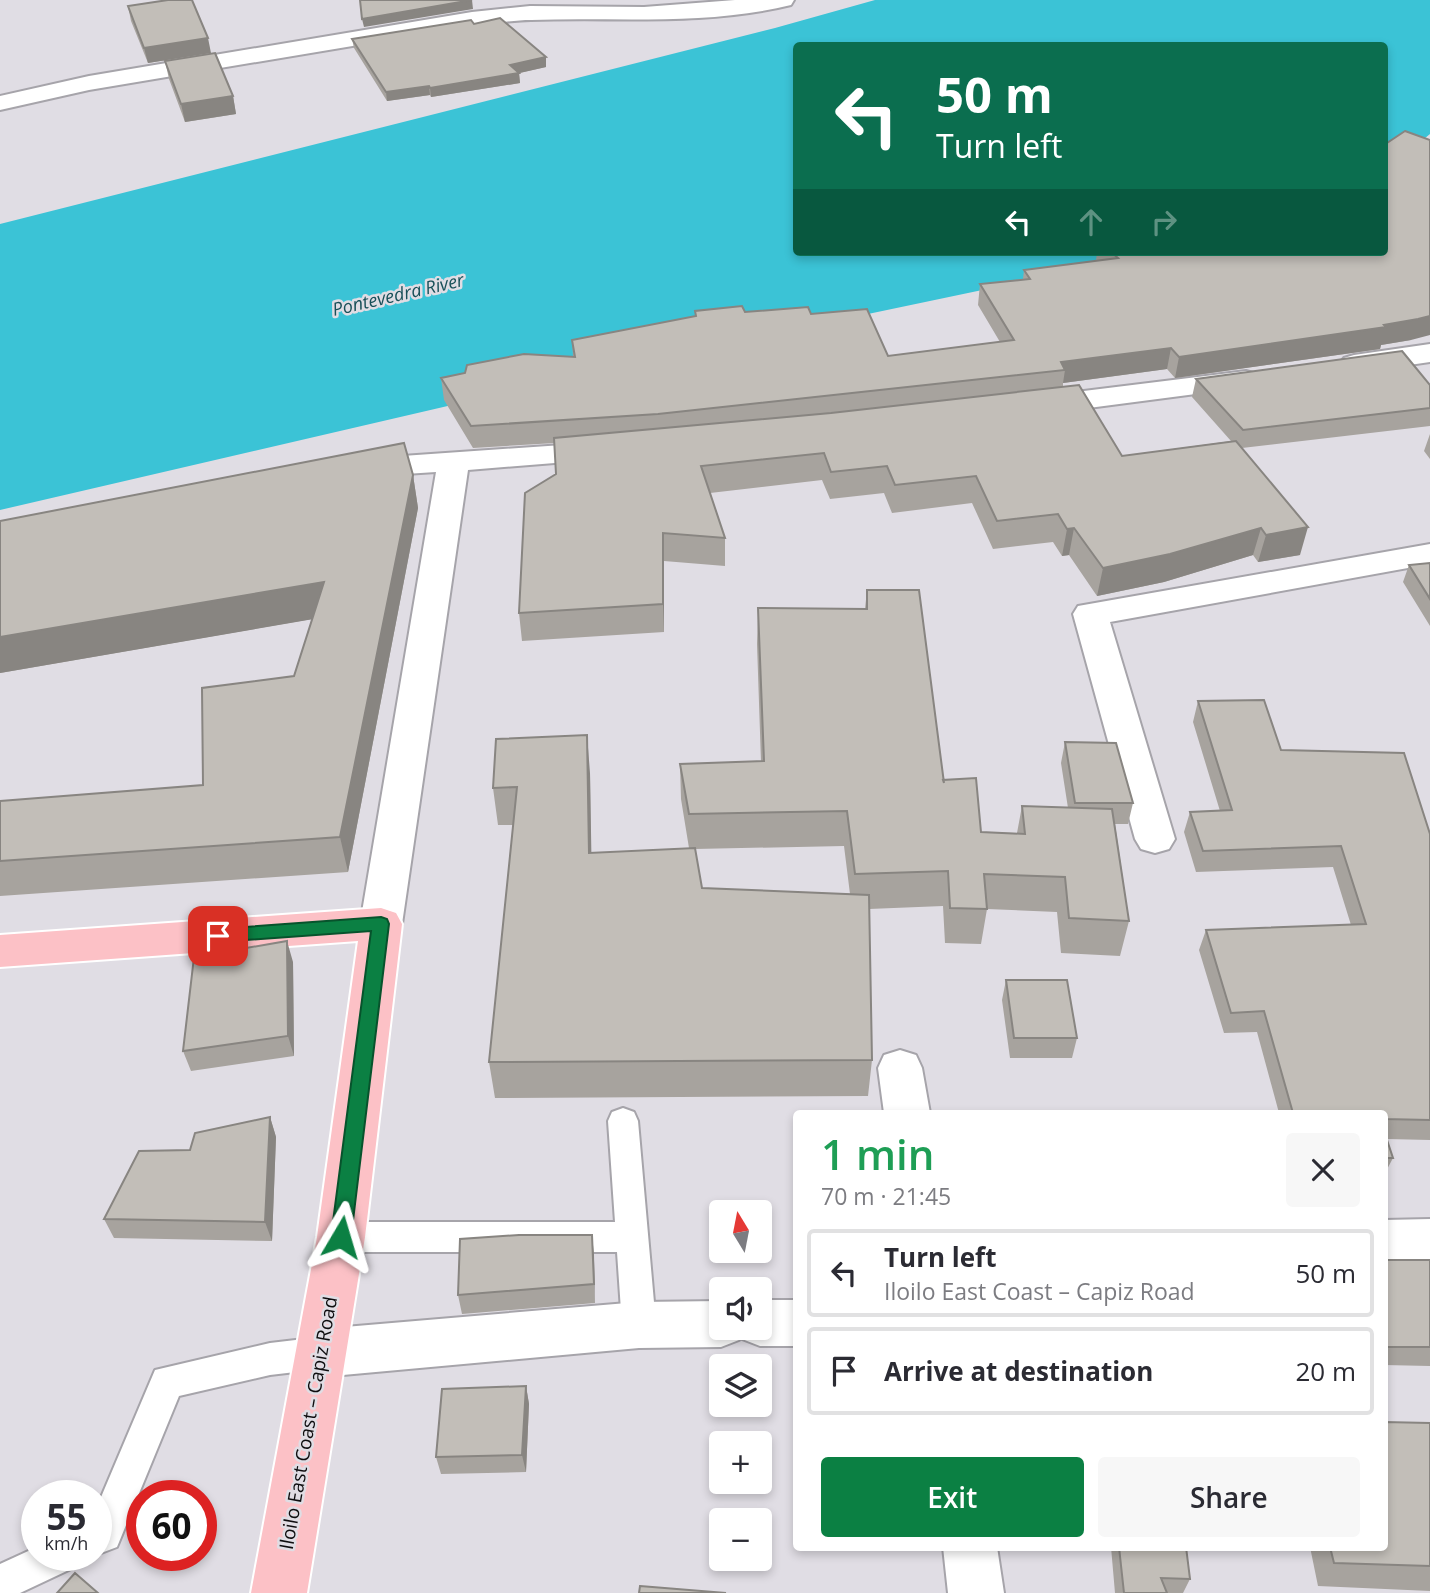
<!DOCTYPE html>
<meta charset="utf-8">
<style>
:root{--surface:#fff;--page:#f7f7f7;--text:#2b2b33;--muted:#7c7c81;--line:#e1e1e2;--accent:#0b8043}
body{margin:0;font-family:"Open Sans",sans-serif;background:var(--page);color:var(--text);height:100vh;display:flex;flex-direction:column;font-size:26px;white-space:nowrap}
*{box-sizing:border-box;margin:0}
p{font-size:23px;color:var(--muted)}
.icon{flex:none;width:38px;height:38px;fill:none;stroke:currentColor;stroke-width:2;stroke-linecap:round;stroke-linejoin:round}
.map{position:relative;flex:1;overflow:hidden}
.side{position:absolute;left:793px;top:1110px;width:595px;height:441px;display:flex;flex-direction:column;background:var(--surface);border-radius:7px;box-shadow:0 4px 10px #0003}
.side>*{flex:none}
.guide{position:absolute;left:793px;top:42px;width:595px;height:214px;border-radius:7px;box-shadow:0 4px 10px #0003;background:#0b6e4f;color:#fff;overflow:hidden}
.needle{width:46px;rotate:350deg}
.tools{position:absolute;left:709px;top:1200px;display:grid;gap:14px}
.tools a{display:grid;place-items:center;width:63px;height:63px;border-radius:7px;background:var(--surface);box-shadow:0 4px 10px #0003;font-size:35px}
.speed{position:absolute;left:21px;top:1480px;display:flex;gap:14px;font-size:35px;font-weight:700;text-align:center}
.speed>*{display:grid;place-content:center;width:91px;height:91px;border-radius:50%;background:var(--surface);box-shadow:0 4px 10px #0003;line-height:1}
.speed small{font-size:18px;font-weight:400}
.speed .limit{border:10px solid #d22;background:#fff;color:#111}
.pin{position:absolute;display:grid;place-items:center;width:60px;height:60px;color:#fff;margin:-30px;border-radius:14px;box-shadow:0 4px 10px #0006}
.me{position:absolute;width:77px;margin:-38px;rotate:7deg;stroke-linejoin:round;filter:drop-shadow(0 0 5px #0008)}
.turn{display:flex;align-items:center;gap:24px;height:147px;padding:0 28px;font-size:32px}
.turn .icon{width:91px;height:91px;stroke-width:2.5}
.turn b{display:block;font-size:49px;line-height:60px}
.lanes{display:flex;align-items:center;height:66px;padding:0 28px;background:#0003;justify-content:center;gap:35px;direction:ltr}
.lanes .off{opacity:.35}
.round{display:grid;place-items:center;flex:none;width:74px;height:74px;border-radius:7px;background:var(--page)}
.summary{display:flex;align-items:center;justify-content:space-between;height:119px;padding:0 28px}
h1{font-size:42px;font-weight:600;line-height:52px;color:#1e9e55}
.button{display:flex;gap:14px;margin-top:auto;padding:14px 28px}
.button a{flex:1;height:80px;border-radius:7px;background:var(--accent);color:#fff;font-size:28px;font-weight:600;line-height:80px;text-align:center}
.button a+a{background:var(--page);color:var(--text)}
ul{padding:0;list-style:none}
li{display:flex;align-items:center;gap:21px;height:88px;margin:0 14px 10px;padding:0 14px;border:4px solid var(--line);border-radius:7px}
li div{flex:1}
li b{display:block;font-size:26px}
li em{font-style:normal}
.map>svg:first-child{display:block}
</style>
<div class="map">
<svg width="1430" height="1593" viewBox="0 0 1430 1593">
<rect width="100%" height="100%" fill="#e0dde4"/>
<path fill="#3bc3d6" d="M 875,0 L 1430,0 L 1430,134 L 1419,143 L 1384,156 L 1384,46 L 796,46 L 796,252 L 1124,252 L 1072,271 L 607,369 L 0,510 L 0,224 L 775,28 Z"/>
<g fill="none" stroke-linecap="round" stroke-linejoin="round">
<g stroke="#a6a4aa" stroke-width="4">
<path id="lane" d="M 623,1108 L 634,1112 L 638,1121 L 656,1325 L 651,1336 L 639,1341 L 627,1336 L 622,1325 L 617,1252 L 341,1252 L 329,1247 L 325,1237 L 329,1227 L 341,1222 L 615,1222 L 608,1121 L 612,1112 Z
M 321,1337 L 333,1342 L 338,1353 L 333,1364 L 321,1369 L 270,1375 L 179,1396 L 117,1547 L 96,1555 L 96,1509 L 155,1370 L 270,1343 Z
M 37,1547 L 37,1556 L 76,1556 L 71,1569 L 20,1593 L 0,1593 L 0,1564 Z"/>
</g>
<g stroke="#a6a4aa" stroke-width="4">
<path id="street" d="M 735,0 L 794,0 L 791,5 C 706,26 617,17 531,20 C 512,20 492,24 472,26 L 89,90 L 0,110 L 0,96 L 89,76 L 472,12 L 530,6 L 644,7 Z
M 1430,344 L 1430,362 L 1354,373 L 1344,370 L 1339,364 L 1344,358 L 1354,355 Z
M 1246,371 L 1257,374 L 1261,380 L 1257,386 L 1035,415 L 1024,412 L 1020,406 L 1024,400 L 1035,397 Z
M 606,442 L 617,444 L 622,451 L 617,458 L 468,470 L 402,924 L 396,935 L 381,940 L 366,935 L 360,924 L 436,472 L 359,477 L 348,475 L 343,468 L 348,461 L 359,459 Z
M 1430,544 L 1430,564 L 1110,622 L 1175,839 L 1169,849 L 1155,853 L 1141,849 L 1135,839 L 1073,614 L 1078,606 Z
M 900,1050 L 916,1055 L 922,1068 L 930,1113 L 884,1113 L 878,1068 L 884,1055 Z
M 1430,1219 L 1430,1261 L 1384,1262 L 1384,1220 Z
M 760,1300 L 796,1300 L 796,1346 L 760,1346 L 742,1339 L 741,1335 L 739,1340 L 721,1347 L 639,1348 L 321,1377 L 303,1370 L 296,1353 L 303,1336 L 321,1329 L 639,1302 L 721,1301 L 721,1328 L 760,1328 Z
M 943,1547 L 997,1547 L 1004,1593 L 948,1593 Z"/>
</g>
<g stroke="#fff" stroke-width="4">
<path id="primary" d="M 381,908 L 396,913 L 402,924 L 365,1237 L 307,1593 L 251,1593 L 317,1237 L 358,941 L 0,967 L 0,935 Z"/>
</g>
<use href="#lane" fill="#fff" fill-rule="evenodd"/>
<use href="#street" fill="#fff" fill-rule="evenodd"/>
<use href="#primary" fill="#fcc1c6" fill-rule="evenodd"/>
</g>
<path fill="#a7a39e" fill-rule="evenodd" d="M 128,6 L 211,53 L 148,63 L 131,21 Z
M 474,24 L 546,67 L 519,73 L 520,83 L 431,97 L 430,95 L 387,101 L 354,48 L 352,39 Z
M 165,61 L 233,96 L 236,114 L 185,122 L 169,79 Z
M 1097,252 L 1384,252 L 1411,340 L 1381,345 L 1380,349 L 1175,378 L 1167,369 L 1063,383 L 1063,387 L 1122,456 L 1231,441 L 1192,397 L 1196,379 L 1430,385 L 1430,426 L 1242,448 L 1300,555 L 1258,562 L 1253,555 L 1164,582 L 1097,596 L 1069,555 L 1062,556 L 1053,542 L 993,549 L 972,503 L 892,513 L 884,493 L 830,499 L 822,480 L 710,493 L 725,538 L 725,566 L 664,561 L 664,632 L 522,641 L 519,613 L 556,474 L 555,443 L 473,448 L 444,400 L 441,378 L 465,373 L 573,356 L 572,340 L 695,316 L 695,311 L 811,314 L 888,356 L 1000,342 L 978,305 L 980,284 L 1023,279 L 1024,270 L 1096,261 Z
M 1430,434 L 1430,459 L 1424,451 Z
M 413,475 L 418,508 L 348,872 L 0,896 L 0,801 L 203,785 L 294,676 L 312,619 L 0,673 L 0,521 Z
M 1430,563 L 1430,626 L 1403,582 L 1409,565 Z
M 867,590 L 943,781 L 981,832 L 1017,833 L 1022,806 L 1068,808 L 1061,763 L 1065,742 L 1133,803 L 1128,824 L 1115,824 L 1129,921 L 1120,956 L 1061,953 L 1057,912 L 987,909 L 981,944 L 945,943 L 943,906 L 869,909 L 872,1060 L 868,1096 L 495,1098 L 489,1062 L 513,825 L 498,825 L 493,788 L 590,773 L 591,853 L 689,848 L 681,799 L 680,764 L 761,762 L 757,644 L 758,608 L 865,609 ZM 844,846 L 850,894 L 702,888 L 695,849 Z
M 1198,701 L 1281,750 L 1430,834 L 1430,1140 L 1387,1139 L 1393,1158 L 1384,1175 L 1384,1113 L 1279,1113 L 1257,1032 L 1224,1033 L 1199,950 L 1206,930 L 1351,925 L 1333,867 L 1196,872 L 1184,832 L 1190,812 L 1220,811 L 1193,722 Z
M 293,962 L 294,1056 L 191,1071 L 183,1051 Z
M 1006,980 L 1077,1038 L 1072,1058 L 1010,1058 L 1002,1000 Z
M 270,1117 L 276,1137 L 272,1241 L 114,1238 L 104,1219 L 190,1150 Z
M 592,1235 L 595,1303 L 462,1314 L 458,1295 Z
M 1384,1260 L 1430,1260 L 1430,1366 L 1384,1365 Z
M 526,1386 L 529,1404 L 526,1472 L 441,1474 L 436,1457 Z
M 1430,1423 L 1430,1591 L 1318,1586 L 1310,1547 L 1384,1547 Z
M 1111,1547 L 1186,1547 L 1190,1579 L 1183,1593 L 1115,1593 Z"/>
<path fill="#888581" d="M 472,0 L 473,9 L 364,27 L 362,19 Z
M 208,38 L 211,53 L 148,63 L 144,48 Z
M 546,57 L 546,67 L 511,75 L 519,73 L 520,83 L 431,97 L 430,88 L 510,65 Z
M 429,86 L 430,95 L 387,101 L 386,92 Z
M 233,96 L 236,114 L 185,122 L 181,104 Z
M 1430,316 L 1430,335 L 1411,340 L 1381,345 L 1380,349 L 1175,378 L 1179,357 L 1384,325 Z
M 1171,348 L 1167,369 L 1063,383 L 1065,370 L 1061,362 Z
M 413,475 L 418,508 L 348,872 L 340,837 Z
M 1308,527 L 1300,555 L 1258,562 L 1266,535 Z
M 1074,528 L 1069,555 L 1062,556 L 1067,529 Z
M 1261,528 L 1253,555 L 1164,582 L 1097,596 L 1103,568 Z
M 663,533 L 664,561 L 664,632 L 663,604 Z
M 324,582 L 331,616 L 0,673 L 0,637 Z
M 587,735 L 590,773 L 592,890 L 589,853 Z
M 287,941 L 293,962 L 294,1056 L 288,1036 Z
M 270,1117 L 276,1137 L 272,1241 L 265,1222 Z
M 592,1235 L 594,1255 L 595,1303 L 594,1284 Z
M 526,1386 L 529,1404 L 526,1472 L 522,1455 Z"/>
<path fill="#c2beb8" stroke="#888581" stroke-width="2" d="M 168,0 L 192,0 L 208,38 L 144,48 L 128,6 Z
M 360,0 L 472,0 L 362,19 Z
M 500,18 L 546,57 L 510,65 L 519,73 L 430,88 L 429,86 L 386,92 L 352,39 L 471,20 L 474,24 Z
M 215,53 L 233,96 L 181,104 L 165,61 Z
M 1405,131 L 1430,140 L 1430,316 L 1418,319 L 1384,325 L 1386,327 L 1179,357 L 1171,348 L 1061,362 L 1065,370 L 658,414 L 471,426 L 441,378 L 465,373 L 467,365 L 524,354 L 575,357 L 572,340 L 696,316 L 695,311 L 742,306 L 745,312 L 808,307 L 811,314 L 867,309 L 888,356 L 1014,340 L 980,284 L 1030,279 L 1024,270 L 1118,258 L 1111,252 L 1384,252 L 1384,145 Z
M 1402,351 L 1430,385 L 1430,408 L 1243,430 L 1196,379 Z
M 1079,385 L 1122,456 L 1236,441 L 1308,527 L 1266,535 L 1261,528 L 1170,554 L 1103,568 L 1074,528 L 1067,529 L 1058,514 L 997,521 L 976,476 L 895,485 L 887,466 L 831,472 L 824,453 L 701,466 L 725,538 L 663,533 L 663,604 L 519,613 L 525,493 L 556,474 L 554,438 L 831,413 Z
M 404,443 L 413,475 L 340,837 L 0,861 L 0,801 L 203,785 L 202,688 L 294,676 L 324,582 L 0,637 L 0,521 Z
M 1430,563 L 1430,599 L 1409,565 Z
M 867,590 L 919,590 L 944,783 L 943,780 L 976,778 L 981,832 L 1025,834 L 1022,806 L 1112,809 L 1129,921 L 1069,918 L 1065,877 L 984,874 L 987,909 L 950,908 L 948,871 L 855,874 L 847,811 L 689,814 L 680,764 L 764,761 L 758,608 L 867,609 Z
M 1264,700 L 1281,750 L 1404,753 L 1430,834 L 1430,1120 L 1384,1119 L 1384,1113 L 1293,1113 L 1264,1011 L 1231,1013 L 1206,930 L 1366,924 L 1341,846 L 1203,851 L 1190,812 L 1232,810 L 1198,701 Z
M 587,735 L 589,853 L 695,848 L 702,888 L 869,895 L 872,1060 L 489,1062 L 517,787 L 493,788 L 496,739 Z
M 1065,742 L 1116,743 L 1133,803 L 1075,803 Z
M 287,941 L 288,1036 L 183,1051 L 194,957 Z
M 1006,980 L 1067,980 L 1077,1038 L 1014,1038 Z
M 270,1117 L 265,1222 L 104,1219 L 139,1151 L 190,1150 L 195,1133 Z
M 1384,1131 L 1393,1158 L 1384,1158 Z
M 519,1235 L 592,1235 L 594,1284 L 458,1295 L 460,1239 Z
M 1384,1260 L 1430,1260 L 1430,1347 L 1384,1347 Z
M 526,1386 L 522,1455 L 436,1457 L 442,1389 Z
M 1384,1422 L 1430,1423 L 1430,1566 L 1334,1563 L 1330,1547 L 1384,1547 Z
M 1119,1547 L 1186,1547 L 1190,1579 L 1161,1578 L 1167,1593 L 1124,1593 Z
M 75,1573 L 98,1593 L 57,1593 Z
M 640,1586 L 726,1593 L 639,1593 Z"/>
<path fill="#0b8043" stroke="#07532c" stroke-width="2" d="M 381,917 L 387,919 L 389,924 L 351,1237 L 348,1243 L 341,1246 L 334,1243 L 331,1237 L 371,931 L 218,942 L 211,940 L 209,936 L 211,931 L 218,929 Z"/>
<g text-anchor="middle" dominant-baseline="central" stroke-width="5" stroke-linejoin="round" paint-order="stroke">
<g font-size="18" font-style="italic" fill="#185059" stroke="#e0dde4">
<text transform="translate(398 294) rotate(-13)">Pontevedra River</text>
</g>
<g font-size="19" fill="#0e0d0f" stroke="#e0dde4">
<text transform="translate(308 1423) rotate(-80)">Iloilo East Coast – Capiz Road</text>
</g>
</g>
</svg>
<div class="tools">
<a><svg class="needle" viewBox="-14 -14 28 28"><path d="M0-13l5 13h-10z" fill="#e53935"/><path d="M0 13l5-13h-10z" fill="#7c7c81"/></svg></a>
<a><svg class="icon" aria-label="sound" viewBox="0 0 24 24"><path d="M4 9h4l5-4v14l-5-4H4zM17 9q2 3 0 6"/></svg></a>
<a><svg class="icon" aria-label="layers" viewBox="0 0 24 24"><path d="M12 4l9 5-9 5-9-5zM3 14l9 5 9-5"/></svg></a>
<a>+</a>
<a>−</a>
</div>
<div class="speed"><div>55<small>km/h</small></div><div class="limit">60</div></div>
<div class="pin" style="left:218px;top:936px;background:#d93025"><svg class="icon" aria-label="arrive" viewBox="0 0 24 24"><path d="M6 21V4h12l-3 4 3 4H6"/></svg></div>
<svg class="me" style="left:341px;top:1237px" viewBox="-20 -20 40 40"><path d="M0-17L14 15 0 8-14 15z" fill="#0b8043" stroke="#fff" stroke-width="4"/></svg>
<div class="guide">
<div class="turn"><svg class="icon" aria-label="left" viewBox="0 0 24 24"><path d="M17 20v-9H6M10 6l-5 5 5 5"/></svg><div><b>50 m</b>Turn left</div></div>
<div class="lanes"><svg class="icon" aria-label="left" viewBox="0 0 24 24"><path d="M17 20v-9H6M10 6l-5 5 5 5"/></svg><svg class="icon off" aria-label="ahead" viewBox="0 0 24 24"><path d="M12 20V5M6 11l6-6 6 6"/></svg><svg class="icon off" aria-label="right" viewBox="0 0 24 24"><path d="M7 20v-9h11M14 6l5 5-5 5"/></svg></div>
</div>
<section class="side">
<div class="summary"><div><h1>1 min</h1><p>70 m · 21:45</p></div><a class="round"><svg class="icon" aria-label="close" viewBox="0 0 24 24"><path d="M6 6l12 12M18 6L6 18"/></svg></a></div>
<ul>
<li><svg class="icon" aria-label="left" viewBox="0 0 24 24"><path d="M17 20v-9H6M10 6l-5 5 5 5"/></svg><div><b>Turn left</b><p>Iloilo East Coast – Capiz Road</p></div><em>50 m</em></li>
<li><svg class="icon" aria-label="arrive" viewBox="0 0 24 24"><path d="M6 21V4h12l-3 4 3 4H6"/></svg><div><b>Arrive at destination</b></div><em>20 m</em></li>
</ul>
<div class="button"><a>Exit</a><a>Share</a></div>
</section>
</div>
